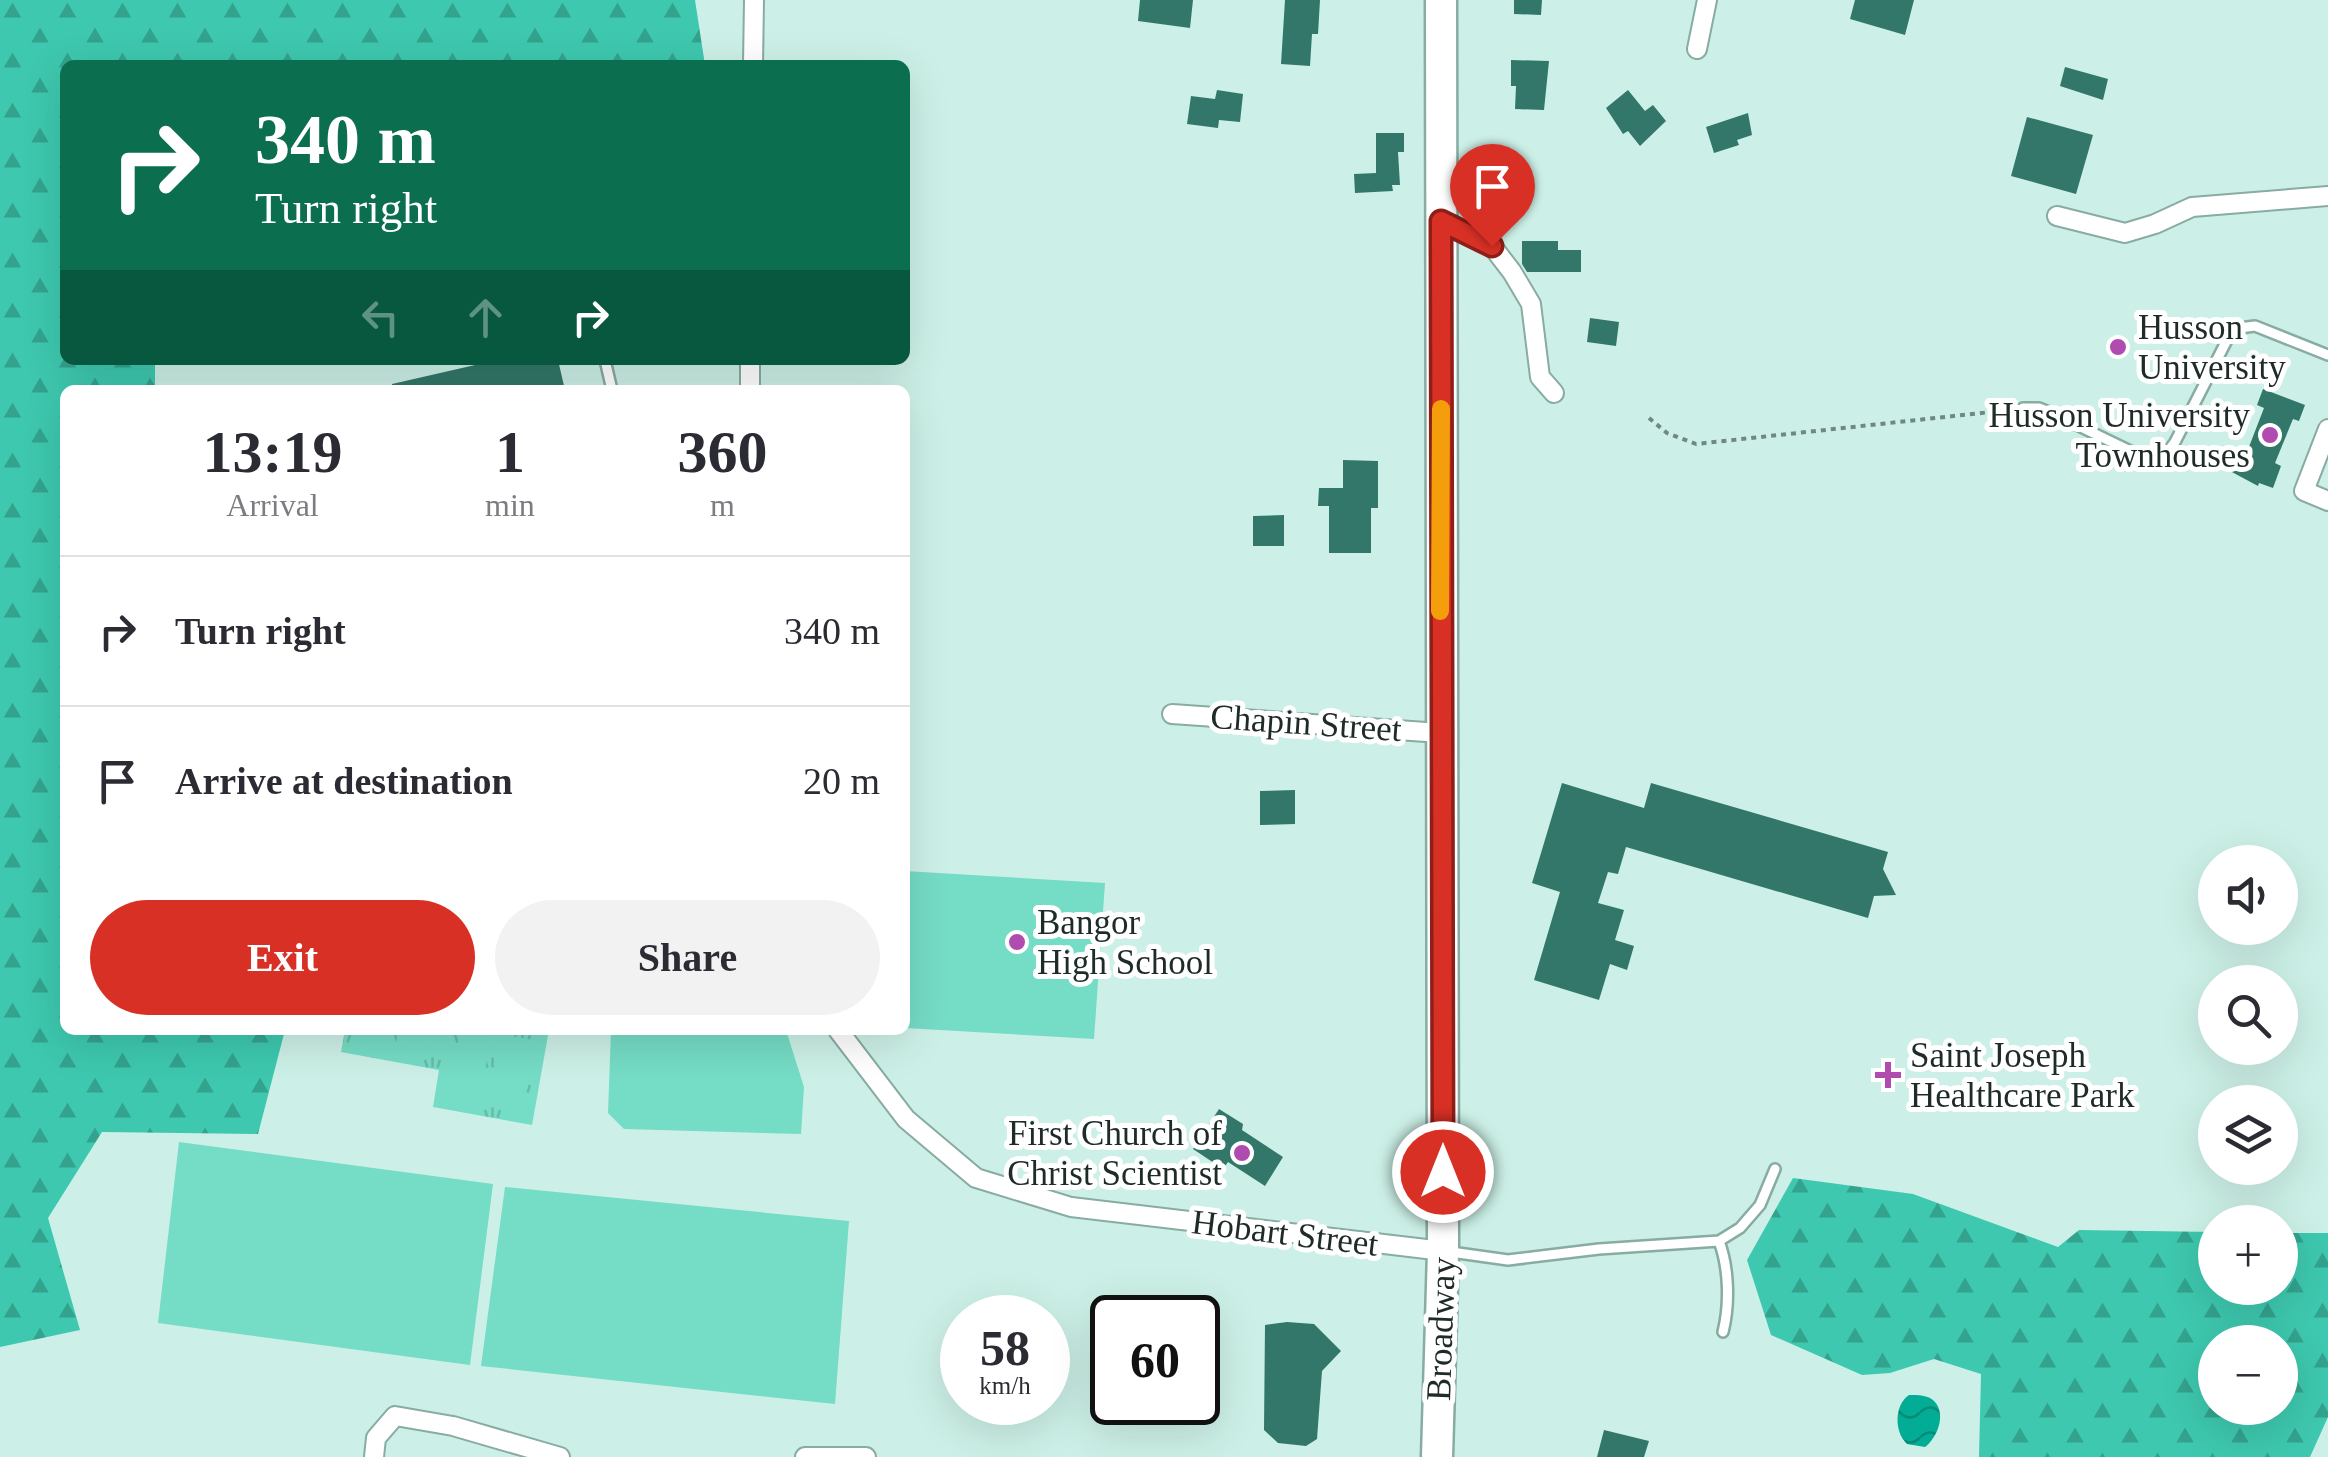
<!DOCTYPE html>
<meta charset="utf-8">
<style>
:root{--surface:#fff;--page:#f2f2f3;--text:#2b2b33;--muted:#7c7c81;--line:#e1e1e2;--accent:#d93025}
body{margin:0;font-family:"Times New Roman",serif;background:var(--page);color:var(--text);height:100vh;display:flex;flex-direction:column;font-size:38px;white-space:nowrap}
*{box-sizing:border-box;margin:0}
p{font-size:32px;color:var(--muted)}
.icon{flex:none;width:55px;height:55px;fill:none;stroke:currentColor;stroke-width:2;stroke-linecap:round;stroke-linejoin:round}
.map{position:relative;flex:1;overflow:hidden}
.drawer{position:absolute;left:60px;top:385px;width:850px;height:650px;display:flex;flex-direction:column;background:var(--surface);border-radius:15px;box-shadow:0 10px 40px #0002}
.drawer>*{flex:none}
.guide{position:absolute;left:60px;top:60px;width:850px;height:305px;border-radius:15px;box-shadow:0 10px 40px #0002;background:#0b6e4f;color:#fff;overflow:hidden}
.buttons{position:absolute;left:2198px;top:845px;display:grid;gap:20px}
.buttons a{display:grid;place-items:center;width:100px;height:100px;border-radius:50%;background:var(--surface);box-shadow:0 10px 40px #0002;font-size:50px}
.speed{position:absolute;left:940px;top:1295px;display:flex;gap:20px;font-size:50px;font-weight:700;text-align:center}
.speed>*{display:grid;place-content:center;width:130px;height:130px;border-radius:50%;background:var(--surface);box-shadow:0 10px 40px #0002;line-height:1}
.speed small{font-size:25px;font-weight:400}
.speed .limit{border:5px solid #111;border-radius:15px;background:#fff;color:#111}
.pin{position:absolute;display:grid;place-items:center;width:85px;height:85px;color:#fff;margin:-102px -42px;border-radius:50% 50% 50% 0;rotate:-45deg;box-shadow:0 0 10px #0007}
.pin .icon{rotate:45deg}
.me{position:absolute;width:110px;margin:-55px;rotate:0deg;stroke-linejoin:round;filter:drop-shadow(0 0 8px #0008)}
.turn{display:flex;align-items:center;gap:35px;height:210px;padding:0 30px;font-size:45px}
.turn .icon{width:130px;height:130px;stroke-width:2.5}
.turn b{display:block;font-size:70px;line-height:85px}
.lanes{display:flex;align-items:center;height:95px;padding:0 30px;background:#0003;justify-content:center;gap:50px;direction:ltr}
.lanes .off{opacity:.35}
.eta{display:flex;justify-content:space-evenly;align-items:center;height:170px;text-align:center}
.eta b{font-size:60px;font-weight:600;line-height:70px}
.cta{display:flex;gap:20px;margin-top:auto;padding:20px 30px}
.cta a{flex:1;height:115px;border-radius:60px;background:var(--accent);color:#fff;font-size:40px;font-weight:600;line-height:115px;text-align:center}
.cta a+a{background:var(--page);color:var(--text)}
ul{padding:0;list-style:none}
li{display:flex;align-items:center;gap:30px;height:150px;padding:0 30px;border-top:2px solid var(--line)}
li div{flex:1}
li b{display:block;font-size:38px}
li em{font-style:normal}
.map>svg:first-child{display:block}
</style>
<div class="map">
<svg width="2328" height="1457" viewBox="0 0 2328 1457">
<defs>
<pattern id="grass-tufts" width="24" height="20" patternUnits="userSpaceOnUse" patternTransform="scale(2.5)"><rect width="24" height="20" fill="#75dcc5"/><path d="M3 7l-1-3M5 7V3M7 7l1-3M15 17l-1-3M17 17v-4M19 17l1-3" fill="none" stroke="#65bda9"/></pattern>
<pattern id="forest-firs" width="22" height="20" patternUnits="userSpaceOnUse" patternTransform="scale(2.5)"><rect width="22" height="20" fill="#3ec8af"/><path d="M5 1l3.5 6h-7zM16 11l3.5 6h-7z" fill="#33a38e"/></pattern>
<pattern id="water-waves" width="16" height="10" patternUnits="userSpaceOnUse" patternTransform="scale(2.5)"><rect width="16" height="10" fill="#03ac94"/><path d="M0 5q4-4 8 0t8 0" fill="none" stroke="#048c79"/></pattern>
</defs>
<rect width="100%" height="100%" fill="#ccf0e7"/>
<path fill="url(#grass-tufts)" d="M 345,1030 L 549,1030 L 532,1125 L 433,1107 L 439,1070 L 341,1052 Z"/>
<path fill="url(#forest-firs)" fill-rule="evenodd" d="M 0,0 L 695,0 L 705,65 L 65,65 L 65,360 L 155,360 L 155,390 L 65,390 L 65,1030 L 285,1030 L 258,1134 L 102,1132 L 48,1218 L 80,1330 L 0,1347 Z
M 1793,1178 L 1913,1194 L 2058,1247 L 2079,1230 L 2215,1232 L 2215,1288 L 2280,1288 L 2280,1233 L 2328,1233 L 2328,1417 L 2310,1457 L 1979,1457 L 1981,1374 L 1934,1359 L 1890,1373 L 1862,1375 L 1771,1335 L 1747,1260 ZM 2215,1342 L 2280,1342 L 2280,1408 L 2215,1408 Z"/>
<path fill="#75dcc5" d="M 905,871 L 1105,883 L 1094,1039 L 905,1028 Z
M 398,1030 L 430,1030 L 426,1050 L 396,1044 Z
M 461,1030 L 492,1032 L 480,1098 L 450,1093 Z
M 611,1030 L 786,1030 L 804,1087 L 801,1134 L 624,1129 L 608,1113 Z
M 502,1034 L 533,1040 L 521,1106 L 490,1100 Z
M 179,1142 L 493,1184 L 470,1365 L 158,1323 Z
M 505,1187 L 849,1221 L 835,1404 L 481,1366 Z"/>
<path fill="url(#water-waves)" d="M 1909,1395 C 1918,1395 1928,1395 1934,1401 C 1947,1414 1937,1438 1925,1447 L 1907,1444 C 1894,1432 1894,1405 1909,1395 Z"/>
<path fill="#327769" d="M 1140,0 L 1193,0 L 1190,28 L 1138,21 Z
M 1285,0 L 1320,0 L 1318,34 L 1312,34 L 1310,66 L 1281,64 Z
M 1514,0 L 1542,0 L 1541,15 L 1514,14 Z
M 1855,0 L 1914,0 L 1905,35 L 1850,19 Z
M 1511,60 L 1549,61 L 1544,110 L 1515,109 L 1516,86 L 1511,86 Z
M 2065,67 L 2108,79 L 2103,100 L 2060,86 Z
M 1217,90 L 1243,94 L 1240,122 L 1219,120 L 1218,128 L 1187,124 L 1191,96 L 1215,99 Z
M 1628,90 L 1645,111 L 1653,105 L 1666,121 L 1640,146 L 1628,131 L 1623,134 L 1606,108 Z
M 1748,113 L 1752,135 L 1737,140 L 1739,145 L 1714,153 L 1706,127 Z
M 2027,117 L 2093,135 L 2076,194 L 2011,176 Z
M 1376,133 L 1404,133 L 1404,152 L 1398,152 L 1400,185 L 1392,185 L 1393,191 L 1355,193 L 1354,174 L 1376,173 Z
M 1522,241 L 1558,241 L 1558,250 L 1581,250 L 1581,272 L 1527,272 L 1522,264 Z
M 1590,318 L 1619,322 L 1616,346 L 1587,342 Z
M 497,360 L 558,360 L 565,390 L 392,390 L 392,384 Z
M 2263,389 L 2305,405 L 2299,421 L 2293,419 L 2275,463 L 2281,466 L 2273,488 L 2259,483 L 2258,486 L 2230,471 L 2239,449 L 2247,452 L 2264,408 L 2257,405 Z
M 1343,460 L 1378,461 L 1378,508 L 1371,508 L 1371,553 L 1329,553 L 1329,506 L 1318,506 L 1319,488 L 1343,488 Z
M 1284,515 L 1284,546 L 1253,546 L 1253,516 Z
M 1562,783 L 1644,808 L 1651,783 L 1888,852 L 1883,869 L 1896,895 L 1874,896 L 1868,918 L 1626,847 L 1618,874 L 1608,872 L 1598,903 L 1624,910 L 1615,940 L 1634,946 L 1627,970 L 1610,964 L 1599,1000 L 1534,980 L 1560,892 L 1532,883 Z
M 1295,790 L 1295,824 L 1260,825 L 1260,791 Z
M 1219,1109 L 1243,1124 L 1242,1130 L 1283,1157 L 1265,1186 L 1228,1162 L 1223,1169 L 1193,1149 Z
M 1287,1322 L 1314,1324 L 1341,1351 L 1322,1371 L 1317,1439 L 1306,1446 L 1278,1443 L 1264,1430 L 1265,1325 Z
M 1604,1430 L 1649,1441 L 1644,1457 L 1597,1457 Z"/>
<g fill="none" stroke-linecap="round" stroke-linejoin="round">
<g stroke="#88aba2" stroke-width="14">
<path id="lane" d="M 605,360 L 612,390
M 2023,408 L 2039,408 L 2054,414 L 2149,460 L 2167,453 L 2175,442 L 2227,340 L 2239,328 L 2255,326 L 2328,355
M 1719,1241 C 1729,1268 1730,1304 1723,1332
M 1451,1252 L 1508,1260 L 1599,1249 L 1719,1241 L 1740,1228 L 1760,1205 L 1775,1169"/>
</g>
<g stroke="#88aba2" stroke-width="22">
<path id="street" d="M 1697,49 L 1707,0
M 753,65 L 754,0
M 2057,216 L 2125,233 L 2155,224 L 2192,207 L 2328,196
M 1441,221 L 1492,246 L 1512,272 L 1531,304 L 1540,377 L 1554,393
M 750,390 L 750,360
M 2328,429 L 2304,491 L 2328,501
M 1172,714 L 1440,733
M 838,1030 L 906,1119 L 976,1178 L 1071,1207 L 1443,1251
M 374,1457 L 376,1438 L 395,1416 L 453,1426 L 560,1457
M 805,1457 L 866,1457"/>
</g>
<g stroke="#88aba2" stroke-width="35">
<path id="primary" d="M 1437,1457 L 1443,1251 L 1441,0"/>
</g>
<path stroke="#708882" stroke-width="4" stroke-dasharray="5 5" stroke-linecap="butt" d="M 1649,418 L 1667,433 L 1696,444 L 2009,410"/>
<use href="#lane" stroke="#fff" stroke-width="9"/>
<use href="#street" stroke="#fff" stroke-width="18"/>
<use href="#primary" stroke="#fff" stroke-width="30"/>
</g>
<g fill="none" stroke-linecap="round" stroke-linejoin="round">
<g stroke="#8d1f18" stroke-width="25">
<path id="route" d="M 1443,1172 L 1441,221 L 1492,246"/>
</g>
<use href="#route" stroke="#d93025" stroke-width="18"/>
<path stroke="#f59e0b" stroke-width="18" d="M 1440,611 L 1441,409"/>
</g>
<g fill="#b04baf" stroke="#fff" stroke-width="4">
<circle cx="2118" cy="347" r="10"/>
<circle cx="2270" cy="435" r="10"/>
<circle cx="1017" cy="942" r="10"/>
<path d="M1883 1060h10v10h10v10h-10v10h-10v-10h-10v-10h10z"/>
<circle cx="1242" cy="1153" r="10"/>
</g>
<g text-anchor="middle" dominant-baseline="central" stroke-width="10" stroke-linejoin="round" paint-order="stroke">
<g font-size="35" fill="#1e2b28" stroke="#fff" text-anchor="start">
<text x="2138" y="327">Husson<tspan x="2138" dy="40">University</tspan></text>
<text x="2250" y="415" text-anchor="end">Husson University<tspan x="2250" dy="40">Townhouses</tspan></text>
<text x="1037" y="922">Bangor<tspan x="1037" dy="40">High School</tspan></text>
<text x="1910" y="1055">Saint Joseph<tspan x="1910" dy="40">Healthcare Park</tspan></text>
<text x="1222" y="1133" text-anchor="end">First Church of<tspan x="1222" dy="40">Christ Scientist</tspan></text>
</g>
<g font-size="35" fill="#1e2b28" stroke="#fff">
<text transform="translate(1306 723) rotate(4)">Chapin Street</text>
<text transform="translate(1285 1233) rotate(7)">Hobart Street</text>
<text transform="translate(1441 1329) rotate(-88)">Broadway</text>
</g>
</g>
</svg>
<div class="buttons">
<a><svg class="icon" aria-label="sound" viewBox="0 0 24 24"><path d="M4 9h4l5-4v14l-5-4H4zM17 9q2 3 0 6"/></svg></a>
<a><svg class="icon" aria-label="search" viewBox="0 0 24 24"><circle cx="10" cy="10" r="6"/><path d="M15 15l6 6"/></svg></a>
<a><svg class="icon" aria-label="layers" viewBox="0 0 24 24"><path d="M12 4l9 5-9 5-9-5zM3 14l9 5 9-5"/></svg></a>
<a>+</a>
<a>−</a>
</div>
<div class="speed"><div>58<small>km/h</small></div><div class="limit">60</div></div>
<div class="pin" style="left:1492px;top:246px;background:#d93025"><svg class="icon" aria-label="arrive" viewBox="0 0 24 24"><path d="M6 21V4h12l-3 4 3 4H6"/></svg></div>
<svg class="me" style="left:1443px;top:1172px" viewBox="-20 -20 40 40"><circle r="17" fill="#d93025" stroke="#fff" stroke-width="3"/><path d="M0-11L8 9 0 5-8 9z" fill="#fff"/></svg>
<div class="guide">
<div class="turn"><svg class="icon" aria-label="right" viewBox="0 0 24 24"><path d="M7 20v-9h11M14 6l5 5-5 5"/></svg><div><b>340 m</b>Turn right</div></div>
<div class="lanes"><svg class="icon off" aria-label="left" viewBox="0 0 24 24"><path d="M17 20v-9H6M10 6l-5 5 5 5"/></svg><svg class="icon off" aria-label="ahead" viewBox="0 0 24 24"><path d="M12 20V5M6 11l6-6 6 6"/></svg><svg class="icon" aria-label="right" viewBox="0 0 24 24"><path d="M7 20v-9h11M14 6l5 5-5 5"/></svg></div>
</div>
<section class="drawer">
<div class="eta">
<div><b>13:19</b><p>Arrival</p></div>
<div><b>1</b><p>min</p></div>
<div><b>360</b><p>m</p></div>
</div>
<ul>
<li><svg class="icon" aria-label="right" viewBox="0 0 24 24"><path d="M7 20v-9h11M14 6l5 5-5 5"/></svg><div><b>Turn right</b></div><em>340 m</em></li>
<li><svg class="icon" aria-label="arrive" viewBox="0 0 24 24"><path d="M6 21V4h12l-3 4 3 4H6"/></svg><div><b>Arrive at destination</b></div><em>20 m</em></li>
</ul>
<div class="cta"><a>Exit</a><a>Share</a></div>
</section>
</div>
